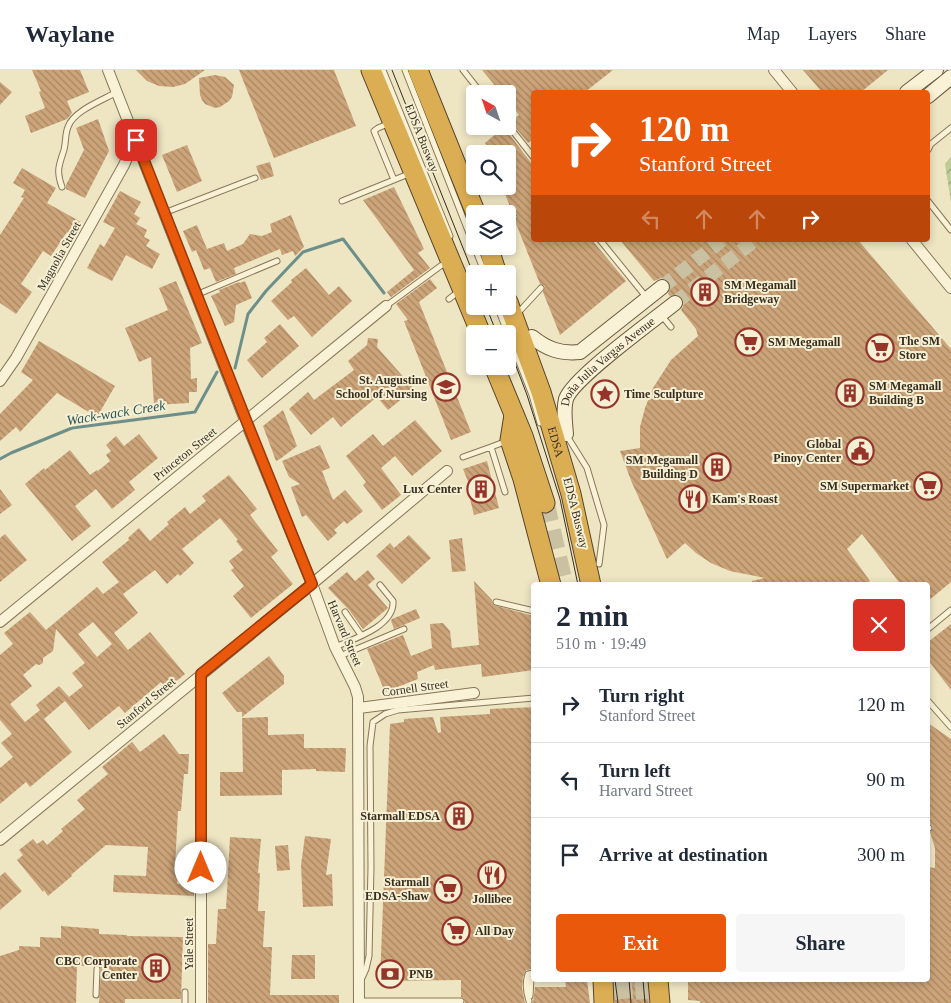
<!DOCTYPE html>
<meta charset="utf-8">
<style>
:root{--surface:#fff;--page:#f6f6f7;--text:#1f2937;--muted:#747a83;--line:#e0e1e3;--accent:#ea580c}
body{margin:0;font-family:Georgia,serif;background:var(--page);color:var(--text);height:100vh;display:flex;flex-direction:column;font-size:19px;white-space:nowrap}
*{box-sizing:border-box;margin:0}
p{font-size:16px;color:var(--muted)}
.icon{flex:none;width:28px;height:28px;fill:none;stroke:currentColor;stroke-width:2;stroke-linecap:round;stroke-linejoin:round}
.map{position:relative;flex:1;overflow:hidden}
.panel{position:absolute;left:531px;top:512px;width:399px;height:400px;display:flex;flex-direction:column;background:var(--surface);border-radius:5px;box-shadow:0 2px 8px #0003}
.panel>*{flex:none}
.top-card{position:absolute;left:531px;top:20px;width:399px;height:152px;border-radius:5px;box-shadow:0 2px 8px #0003;background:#ea580c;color:#fff;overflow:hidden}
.needle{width:32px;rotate:320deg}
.controls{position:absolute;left:466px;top:15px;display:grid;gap:10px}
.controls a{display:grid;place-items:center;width:50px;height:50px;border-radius:5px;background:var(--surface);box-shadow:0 2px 8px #0003;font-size:25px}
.pin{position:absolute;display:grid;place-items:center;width:42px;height:42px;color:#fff;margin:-21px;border-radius:10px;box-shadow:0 2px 8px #0006}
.me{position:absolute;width:55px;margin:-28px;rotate:0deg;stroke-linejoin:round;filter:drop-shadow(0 0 4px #0008)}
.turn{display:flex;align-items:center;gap:18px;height:105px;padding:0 25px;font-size:22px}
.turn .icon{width:65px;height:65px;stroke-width:2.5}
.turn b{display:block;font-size:35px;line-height:42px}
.lanes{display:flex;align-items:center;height:48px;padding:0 25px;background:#0003;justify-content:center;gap:25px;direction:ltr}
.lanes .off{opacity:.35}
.round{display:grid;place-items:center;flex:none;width:52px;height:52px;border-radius:5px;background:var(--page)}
.head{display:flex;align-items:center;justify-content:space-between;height:85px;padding:0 25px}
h1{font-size:30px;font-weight:700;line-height:38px}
.cta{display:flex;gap:10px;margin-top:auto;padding:10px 25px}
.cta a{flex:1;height:58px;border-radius:5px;background:var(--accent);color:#fff;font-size:20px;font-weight:700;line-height:58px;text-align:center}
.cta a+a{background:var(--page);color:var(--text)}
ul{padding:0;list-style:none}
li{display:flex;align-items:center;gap:15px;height:75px;padding:0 25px;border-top:1px solid var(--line)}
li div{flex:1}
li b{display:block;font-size:19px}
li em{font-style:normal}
header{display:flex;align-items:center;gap:30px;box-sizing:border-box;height:70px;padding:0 25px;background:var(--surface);border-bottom:1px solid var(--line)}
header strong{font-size:24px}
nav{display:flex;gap:28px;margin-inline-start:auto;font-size:18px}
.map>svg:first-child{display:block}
</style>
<header>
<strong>Waylane</strong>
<nav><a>Map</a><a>Layers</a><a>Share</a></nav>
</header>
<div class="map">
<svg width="951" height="933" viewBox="0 0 951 933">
<defs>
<pattern id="garden-furrows" width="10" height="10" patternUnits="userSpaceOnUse" patternTransform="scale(1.25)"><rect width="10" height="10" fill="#c0cc97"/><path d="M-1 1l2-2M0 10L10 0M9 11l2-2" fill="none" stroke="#9da67b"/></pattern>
<pattern id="building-back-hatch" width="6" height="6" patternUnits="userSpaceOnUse" patternTransform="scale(1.25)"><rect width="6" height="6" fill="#cca479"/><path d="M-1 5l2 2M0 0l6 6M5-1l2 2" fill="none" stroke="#a78663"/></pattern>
</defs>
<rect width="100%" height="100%" fill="#eee5c3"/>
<path fill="url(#garden-furrows)" d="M 951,87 L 951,132 L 945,94 Z"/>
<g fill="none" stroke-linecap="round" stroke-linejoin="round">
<path stroke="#6c8f8a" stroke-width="3" d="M 235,298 L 248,244 L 266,221 L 303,182 L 343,169 L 384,223
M 0,389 L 11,383 L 72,358 L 195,342 L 217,302"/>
</g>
<path fill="url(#building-back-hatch)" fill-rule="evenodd" d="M 32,0 L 80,0 L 89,22 L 67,31 L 72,43 L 67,49 L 31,63 L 25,46 L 45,38 L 39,22 L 41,21 Z
M 136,0 L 205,0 L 185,14 L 173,17 L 159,16 L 147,11 Z
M 239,0 L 334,0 L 356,56 L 274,88 Z
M 482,0 L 613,0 L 585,22 L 534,22 L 534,69 L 528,73 L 511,52 L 519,45 L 508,30 L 508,24 L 502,24 Z
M 803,0 L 888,0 L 861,22 L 822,22 Z
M 215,5 L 225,7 L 234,15 L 232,27 L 229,31 L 220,37 L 215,38 L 205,34 L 202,30 L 200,25 L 199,8 Z
M 0,12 L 12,22 L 0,35 Z
M 98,49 L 109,81 L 85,128 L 66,119 L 66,115 L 84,80 L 76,58 Z
M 504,57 L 534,97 L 534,170 L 592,170 L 626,211 L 560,265 L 543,222 L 545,216 L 540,214 L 515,151 L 518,146 L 512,142 L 502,116 L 508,116 L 508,84 L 494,84 L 485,73 Z
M 187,75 L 202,111 L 177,122 L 162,85 Z
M 270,92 L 274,106 L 261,110 L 256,96 Z
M 22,98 L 56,118 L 47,133 L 81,152 L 73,166 L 67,162 L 51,186 L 43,181 L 21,214 L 32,222 L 16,244 L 0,233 L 0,165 L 24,128 L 21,127 L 25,120 L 13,113 Z
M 394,117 L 424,179 L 418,183 L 430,198 L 391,227 L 387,222 L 414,200 L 363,130 Z
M 120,121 L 141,132 L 134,144 L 140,148 L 136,154 L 147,160 L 144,167 L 150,170 L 146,176 L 160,184 L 152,199 L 126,185 L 112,211 L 87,198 L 100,174 L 104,177 L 115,158 L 103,152 Z
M 291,145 L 304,177 L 295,186 L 293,181 L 282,185 L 280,179 L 234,198 L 236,204 L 216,212 L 210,198 L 204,200 L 196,180 L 192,182 L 183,161 L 197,155 L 207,179 L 224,173 L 227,181 L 243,174 L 250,164 L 262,166 L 272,162 L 270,154 Z
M 620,170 L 858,170 L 951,279 L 951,512 L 928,531 L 928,515 L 901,515 L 862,464 L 847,479 L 870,511 L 865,515 L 752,515 L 752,511 L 765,508 L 730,501 L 711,493 L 696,483 L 685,473 L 667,489 L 632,413 L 620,381 L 640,378 L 640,357 L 645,338 L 653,318 L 671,290 L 698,266 L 696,259 L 681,240 L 683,236 L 682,228 L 678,225 L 670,226 L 668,224 L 671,216 L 668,211 L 661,208 L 654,211 Z
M 306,198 L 329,225 L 339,216 L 352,231 L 312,267 L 294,246 L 288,250 L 271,231 L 292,212 L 291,210 Z
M 430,209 L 437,218 L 419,232 L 471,362 L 451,370 L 404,251 L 408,250 L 396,234 Z
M 176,211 L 202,273 L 190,278 L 191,309 L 197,308 L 197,322 L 189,322 L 189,333 L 154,335 L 151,287 L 139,292 L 125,258 L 168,240 L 159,218 Z
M 245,211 L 252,228 L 236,235 L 234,252 L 225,256 L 211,226 L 220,222 L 219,220 L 239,212 L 240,213 Z
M 280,254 L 299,276 L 262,308 L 247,290 L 267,272 L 264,268 Z
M 368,268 L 378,269 L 377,277 L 414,319 L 388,340 L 377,327 L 341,357 L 333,347 L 311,365 L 289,339 L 308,322 L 314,330 L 354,300 L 348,291 L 367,275 Z
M 39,271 L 115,316 L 97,347 L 57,323 L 20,362 L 16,357 L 0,371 L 0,344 L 33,310 L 21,302 Z
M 283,340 L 297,376 L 280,389 L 276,391 L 263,356 Z
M 415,350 L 442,381 L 412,406 L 395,386 L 381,398 L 401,425 L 382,440 L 363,415 L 366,412 L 346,386 L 373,364 L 383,376 Z
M 139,364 L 158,388 L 129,412 L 135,420 L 112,439 L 96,419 L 75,436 L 91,456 L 72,471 L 25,414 L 44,398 L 45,400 L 70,380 L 90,405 L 97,400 L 98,401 L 110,391 L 106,385 L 111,381 L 106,375 L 116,366 L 124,376 Z
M 320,375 L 330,398 L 322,401 L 333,430 L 345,420 L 363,441 L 347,454 L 344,451 L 334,460 L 337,463 L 328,471 L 306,445 L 302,447 L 291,417 L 300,414 L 289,407 L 282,391 Z
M 487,391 L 499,438 L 474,445 L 468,421 L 471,419 L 463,399 Z
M 229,405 L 257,439 L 250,445 L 278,481 L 271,487 L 293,514 L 251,548 L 233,526 L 244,516 L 231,500 L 234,498 L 229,491 L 243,480 L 236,471 L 238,470 L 220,448 L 182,479 L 194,493 L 180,506 L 178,504 L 167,514 L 155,500 L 123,524 L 138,543 L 114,563 L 128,580 L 150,562 L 185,604 L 167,619 L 161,612 L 125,643 L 119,636 L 89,660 L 65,631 L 44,649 L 72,682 L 30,717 L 26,712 L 0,734 L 0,698 L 13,687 L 1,673 L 12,664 L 0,650 L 0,585 L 13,574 L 4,563 L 30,542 L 46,560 L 97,517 L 103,524 L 119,512 L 102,492 L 129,470 L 128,468 L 139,458 L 150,471 L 169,454 L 167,452 L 185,437 L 190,444 L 206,431 L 202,426 ZM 93,552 L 112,574 L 97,587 L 78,564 ZM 56,559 L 85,593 L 72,603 L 83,616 L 69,627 L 59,616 L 36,635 L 40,640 L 25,652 L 10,634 L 32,616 L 23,605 L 36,594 L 39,595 L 43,593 L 43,588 L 53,581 Z
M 0,419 L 12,435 L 0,444 Z
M 5,464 L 27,490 L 0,512 L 0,468 Z
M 409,465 L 431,488 L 402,514 L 376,486 L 390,473 L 394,478 Z
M 462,468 L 466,501 L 452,502 L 449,470 Z
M 368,500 L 375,509 L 368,515 L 388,538 L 363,559 L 349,540 L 328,518 L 347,502 L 355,511 Z
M 474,511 L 492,530 L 493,535 L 534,546 L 534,600 L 482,607 L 481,594 L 435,600 L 434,595 L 417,602 L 418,609 L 385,622 L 367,579 L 403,565 L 411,586 L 432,578 L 430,554 L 443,553 L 450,561 L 452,578 L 479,575 Z
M 416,539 L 420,548 L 394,559 L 391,551 L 392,549 Z
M 951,554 L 951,620 L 928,590 L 928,572 Z
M 269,586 L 284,606 L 284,614 L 242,647 L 242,642 L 237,642 L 222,623 Z
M 534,637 L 532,808 L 534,808 L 534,899 L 526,900 L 523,907 L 522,918 L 525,933 L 465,933 L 464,928 L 461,927 L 461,910 L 380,911 L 390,654 L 404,652 L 404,649 L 433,647 L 438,663 L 441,662 L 440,647 L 490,644 L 490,639 Z
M 268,647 L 268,665 L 304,664 L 304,678 L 346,678 L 345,702 L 316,701 L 316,699 L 282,700 L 282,725 L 220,726 L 220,702 L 243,702 L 242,648 Z
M 928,653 L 951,669 L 951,933 L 700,933 L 700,931 L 688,930 L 688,910 L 928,910 L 928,797 L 935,798 L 935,778 L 930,762 L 933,758 L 932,755 L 928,754 Z
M 164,664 L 179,684 L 189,684 L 188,704 L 184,704 L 181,741 L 178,741 L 175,797 L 178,797 L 177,814 L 194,815 L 194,826 L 113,822 L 114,805 L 146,806 L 148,777 L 106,775 L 71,805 L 72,806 L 48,826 L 44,820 L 43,822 L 17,790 L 23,785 L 19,780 L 33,769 L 37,774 L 43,770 L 47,775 L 63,761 L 61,759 L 85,739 L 77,730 L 108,704 L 102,697 L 132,672 L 140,682 Z
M 305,766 L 331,769 L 326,805 L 332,804 L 333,836 L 303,837 L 301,795 Z
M 230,767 L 261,769 L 258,803 L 260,803 L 258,841 L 265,841 L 263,877 L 272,877 L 270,925 L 339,925 L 339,933 L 208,933 L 208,874 L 216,874 L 218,839 L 226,839 Z
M 288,775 L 290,800 L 277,801 L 275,776 Z
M 5,802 L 22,821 L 0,840 L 0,806 Z
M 61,856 L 99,859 L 99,864 L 127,865 L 127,866 L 183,867 L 181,929 L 125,929 L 125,933 L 99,933 L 101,899 L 100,896 L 97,895 L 93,896 L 77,896 L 76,933 L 0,933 L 0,886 L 19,880 L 19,876 L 40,877 L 40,867 L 61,868 Z
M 292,885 L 315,885 L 315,909 L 291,909 Z
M 565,910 L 587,910 L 590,933 L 533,933 L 535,917 L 566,917 Z
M 614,910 L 647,910 L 649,933 L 615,933 Z"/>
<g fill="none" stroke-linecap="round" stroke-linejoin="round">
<path stroke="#cac0a2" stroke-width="14" stroke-dasharray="14 7" stroke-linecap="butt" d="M 662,217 L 722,170
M 675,233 L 755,170"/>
<path stroke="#cac0a2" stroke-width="19" stroke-dasharray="19 9" stroke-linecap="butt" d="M 545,433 L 564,515
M 622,910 L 624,933
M 644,910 L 646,933"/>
<g stroke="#88775a" stroke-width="7">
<path id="lane" d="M 383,0 L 450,166
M 405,0 L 485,204
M 463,0 L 482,24
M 390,53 L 378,58 L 374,61 L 394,110
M 508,55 L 534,88
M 928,80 L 931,74 L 951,58
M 62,117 C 56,101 59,95 64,80 C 66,72 65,64 68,57 C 73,41 103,30 117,22
M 342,131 L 411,103
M 928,131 L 951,160
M 479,139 L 501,144
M 164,143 L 255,108
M 508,145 L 514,147
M 600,170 L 647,228
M 196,225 L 277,191
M 449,229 L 458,222
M 386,236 L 446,192
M 497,236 L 532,325 L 540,353
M 517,244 L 541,218
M 662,246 L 671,257
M 567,366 L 587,398 L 604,455 L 599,494
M 463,387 L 491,377
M 505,422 L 491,377 L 507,371
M 496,532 L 534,541
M 345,542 L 361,565
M 928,559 L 951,540
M 335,577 C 354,569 395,556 393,531 L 380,515
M 340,586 L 404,559
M 928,631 L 951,657
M 928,758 L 929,758
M 361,910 L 366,899 L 369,886 L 371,797 L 370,676 L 373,652 L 385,644 L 398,640 L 534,628
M 96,925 L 97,899
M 530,926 L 531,909 L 534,907
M 359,931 L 461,931
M 529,931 C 526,922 525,913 528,904 L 534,903
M 185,933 L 185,922"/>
</g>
<g stroke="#88775a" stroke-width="12">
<path id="street" d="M 108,0 L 245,350 L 312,514 L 335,577 L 355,617 L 358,627 L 359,933
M 774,0 L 792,22
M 912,170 L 951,218
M 0,311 L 16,288 L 124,95 L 135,70
M 0,552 L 386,236
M 201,604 L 201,933
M 359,638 L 474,623
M 0,770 L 312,514 L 447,401"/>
</g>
<g stroke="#6a583d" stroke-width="16">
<g id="secondary">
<path d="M 907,22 L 936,0"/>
<path d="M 928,26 L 951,7"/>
<path d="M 532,267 C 547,279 560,284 580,282 L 662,217"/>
<path id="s1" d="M 566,364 C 565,353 563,340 566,329 C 573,308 654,250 675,233"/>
</g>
</g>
<g stroke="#56442e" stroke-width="21">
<g id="highway">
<path d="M 371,0 L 481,264"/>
<path d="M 418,0 L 476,144"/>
<path d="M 488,176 L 497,204"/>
<path id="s2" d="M 508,232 L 541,322 L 571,424 L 591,515"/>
<path d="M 494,296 L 523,366 L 545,433"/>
<path d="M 514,345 L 510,370 L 523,409 L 551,515"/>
<path d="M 603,910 L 604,933"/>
<path d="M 658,910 L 660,933"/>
</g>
</g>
<use href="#lane" stroke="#f9f2d6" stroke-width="5"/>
<use href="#street" stroke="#f9f2d6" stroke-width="10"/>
<use href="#secondary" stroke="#f9f2d6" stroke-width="14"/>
<use href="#highway" stroke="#dcae54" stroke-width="19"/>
<path stroke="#382d1e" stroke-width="1" d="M 392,0 L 475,208
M 486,236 L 497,264
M 508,275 L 527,325 L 560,429 L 578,515
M 615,910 L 618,933
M 629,910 L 631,933
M 643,910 L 645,933"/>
</g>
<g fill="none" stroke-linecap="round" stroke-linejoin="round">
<g stroke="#983908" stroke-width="12">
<path id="route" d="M 136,70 L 246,350 L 312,514 L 201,604 L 201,798"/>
</g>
<use href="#route" stroke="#ea580c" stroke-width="9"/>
</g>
<defs>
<g id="building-ring" transform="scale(1.4375)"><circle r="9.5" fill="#f5efd3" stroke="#96342a" stroke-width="1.5"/><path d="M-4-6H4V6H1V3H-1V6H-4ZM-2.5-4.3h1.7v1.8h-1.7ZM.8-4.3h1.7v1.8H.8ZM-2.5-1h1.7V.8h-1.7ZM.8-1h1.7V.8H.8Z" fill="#96342a"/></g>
<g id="supermarket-ring" transform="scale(1.4375)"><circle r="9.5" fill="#f5efd3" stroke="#96342a" stroke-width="1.5"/><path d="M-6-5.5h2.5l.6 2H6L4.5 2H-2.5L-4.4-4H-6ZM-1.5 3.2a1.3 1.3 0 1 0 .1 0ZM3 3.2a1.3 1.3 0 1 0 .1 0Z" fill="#96342a"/></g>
<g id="university-ring" transform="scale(1.4375)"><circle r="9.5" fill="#f5efd3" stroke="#96342a" stroke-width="1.5"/><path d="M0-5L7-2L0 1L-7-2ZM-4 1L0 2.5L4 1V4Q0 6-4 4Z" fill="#96342a"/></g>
<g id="sight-ring" transform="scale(1.4375)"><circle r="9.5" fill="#f5efd3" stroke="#96342a" stroke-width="1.5"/><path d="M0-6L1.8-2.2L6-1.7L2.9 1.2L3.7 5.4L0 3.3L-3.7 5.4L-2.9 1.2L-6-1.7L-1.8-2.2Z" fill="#96342a"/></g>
<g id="civic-ring" transform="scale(1.4375)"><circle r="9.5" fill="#f5efd3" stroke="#96342a" stroke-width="1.5"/><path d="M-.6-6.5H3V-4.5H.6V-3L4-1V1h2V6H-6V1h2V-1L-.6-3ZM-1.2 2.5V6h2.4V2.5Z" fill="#96342a"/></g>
<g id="restaurant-ring" transform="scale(1.4375)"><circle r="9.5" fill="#f5efd3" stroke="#96342a" stroke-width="1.5"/><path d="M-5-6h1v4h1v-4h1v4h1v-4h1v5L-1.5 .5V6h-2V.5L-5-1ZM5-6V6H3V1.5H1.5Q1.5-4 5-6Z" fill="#96342a"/></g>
<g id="bank-ring" transform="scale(1.4375)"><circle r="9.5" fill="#f5efd3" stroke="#96342a" stroke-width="1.5"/><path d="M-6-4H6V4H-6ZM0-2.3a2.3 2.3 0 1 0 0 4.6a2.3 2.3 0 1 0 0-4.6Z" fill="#96342a"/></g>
</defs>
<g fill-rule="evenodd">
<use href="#building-ring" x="705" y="222"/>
<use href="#supermarket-ring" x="749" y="272"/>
<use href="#supermarket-ring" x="880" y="278"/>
<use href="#university-ring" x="446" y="317"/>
<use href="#building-ring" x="850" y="323"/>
<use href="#sight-ring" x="605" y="324"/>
<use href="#civic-ring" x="860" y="381"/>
<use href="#building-ring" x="717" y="397"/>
<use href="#supermarket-ring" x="928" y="416"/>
<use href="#building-ring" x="481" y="419"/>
<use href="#restaurant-ring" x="693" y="429"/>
<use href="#building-ring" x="459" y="746"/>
<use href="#restaurant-ring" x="492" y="805"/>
<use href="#supermarket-ring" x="448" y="819"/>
<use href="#supermarket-ring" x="456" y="861"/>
<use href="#building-ring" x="156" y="898"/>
<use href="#bank-ring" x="390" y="904"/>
</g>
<g text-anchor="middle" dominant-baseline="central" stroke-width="4" stroke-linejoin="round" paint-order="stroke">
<g font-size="12" fill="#382d1e" stroke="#f5efd3">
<text transform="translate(422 68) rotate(68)">EDSA Busway</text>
<text transform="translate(59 186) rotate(-61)">Magnolia Street</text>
<text stroke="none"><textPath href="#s1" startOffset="91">Doña Julia Vargas Avenue</textPath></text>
<text stroke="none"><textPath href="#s2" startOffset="148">EDSA</textPath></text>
<text transform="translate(185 384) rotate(-39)">Princeton Street</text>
<text transform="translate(576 443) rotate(76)">EDSA Busway</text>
<text transform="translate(345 563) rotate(67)">Harvard Street</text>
<text transform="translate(415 618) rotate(-8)">Cornell Street</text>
<text transform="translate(146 633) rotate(-40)">Stanford Street</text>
<text transform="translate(189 874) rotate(-90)">Yale Street</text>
</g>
<g font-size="12" font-weight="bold" fill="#382d1e" stroke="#f5efd3" text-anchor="start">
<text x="724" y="215">SM Megamall<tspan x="724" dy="14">Bridgeway</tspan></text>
<text x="899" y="271">The SM<tspan x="899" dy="14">Store</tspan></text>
<text x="768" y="272">SM Megamall</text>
<text x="427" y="310" text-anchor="end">St. Augustine<tspan x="427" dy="14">School of Nursing</tspan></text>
<text x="869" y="316">SM Megamall<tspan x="869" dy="14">Building B</tspan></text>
<text x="624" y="324">Time Sculpture</text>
<text x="841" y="374" text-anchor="end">Global<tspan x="841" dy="14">Pinoy Center</tspan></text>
<text x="698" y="390" text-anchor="end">SM Megamall<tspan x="698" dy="14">Building D</tspan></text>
<text x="909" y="416" text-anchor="end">SM Supermarket</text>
<text x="462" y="419" text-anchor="end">Lux Center</text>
<text x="712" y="429">Kam's Roast</text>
<text x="440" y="746" text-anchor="end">Starmall EDSA</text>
<text x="429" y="812" text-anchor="end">Starmall<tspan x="429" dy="14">EDSA-Shaw</tspan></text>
<text x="492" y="829" text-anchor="middle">Jollibee</text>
<text x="475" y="861">All Day</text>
<text x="137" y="891" text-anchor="end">CBC Corporate<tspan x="137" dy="14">Center</tspan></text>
<text x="409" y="904">PNB</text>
</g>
<g font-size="14" font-style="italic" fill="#2d5658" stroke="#f5efd3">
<text transform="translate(116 343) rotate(-9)">Wack-wack Creek</text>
</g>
</g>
</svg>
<div class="controls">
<a><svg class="needle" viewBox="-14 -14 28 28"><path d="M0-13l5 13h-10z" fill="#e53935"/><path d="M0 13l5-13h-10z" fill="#747a83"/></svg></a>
<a><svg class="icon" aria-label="search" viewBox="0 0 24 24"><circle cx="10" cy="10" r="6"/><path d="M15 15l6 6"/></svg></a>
<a><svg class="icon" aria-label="layers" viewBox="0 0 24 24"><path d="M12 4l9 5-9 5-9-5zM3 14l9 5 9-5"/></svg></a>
<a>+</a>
<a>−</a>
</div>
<div class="pin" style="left:136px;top:70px;background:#d93025"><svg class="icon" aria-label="arrive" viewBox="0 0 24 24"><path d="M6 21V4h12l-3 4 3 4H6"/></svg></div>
<svg class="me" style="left:201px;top:798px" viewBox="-20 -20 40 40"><circle r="19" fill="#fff"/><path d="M0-13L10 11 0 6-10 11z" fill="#ea580c"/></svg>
<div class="top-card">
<div class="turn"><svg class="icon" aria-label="right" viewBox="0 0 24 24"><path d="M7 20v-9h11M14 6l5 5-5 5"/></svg><div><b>120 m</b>Stanford Street</div></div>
<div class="lanes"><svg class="icon off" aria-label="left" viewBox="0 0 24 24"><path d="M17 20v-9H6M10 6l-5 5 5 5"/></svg><svg class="icon off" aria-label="ahead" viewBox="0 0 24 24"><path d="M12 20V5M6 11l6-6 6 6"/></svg><svg class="icon off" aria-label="ahead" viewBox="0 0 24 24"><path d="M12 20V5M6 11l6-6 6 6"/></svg><svg class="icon" aria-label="right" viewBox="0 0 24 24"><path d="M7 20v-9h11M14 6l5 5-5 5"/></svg></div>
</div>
<section class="panel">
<div class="head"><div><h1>2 min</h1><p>510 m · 19:49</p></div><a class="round" style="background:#d93025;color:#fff"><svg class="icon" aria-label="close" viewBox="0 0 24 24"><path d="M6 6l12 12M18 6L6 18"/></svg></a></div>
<ul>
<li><svg class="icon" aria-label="right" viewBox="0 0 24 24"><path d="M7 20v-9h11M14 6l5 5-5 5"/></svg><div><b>Turn right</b><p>Stanford Street</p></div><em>120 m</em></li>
<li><svg class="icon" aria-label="left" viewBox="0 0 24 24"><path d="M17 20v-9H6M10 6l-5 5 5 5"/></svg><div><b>Turn left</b><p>Harvard Street</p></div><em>90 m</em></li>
<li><svg class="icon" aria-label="arrive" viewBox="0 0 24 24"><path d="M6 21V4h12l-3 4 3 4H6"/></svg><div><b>Arrive at destination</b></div><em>300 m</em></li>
</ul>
<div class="cta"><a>Exit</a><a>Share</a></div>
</section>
</div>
